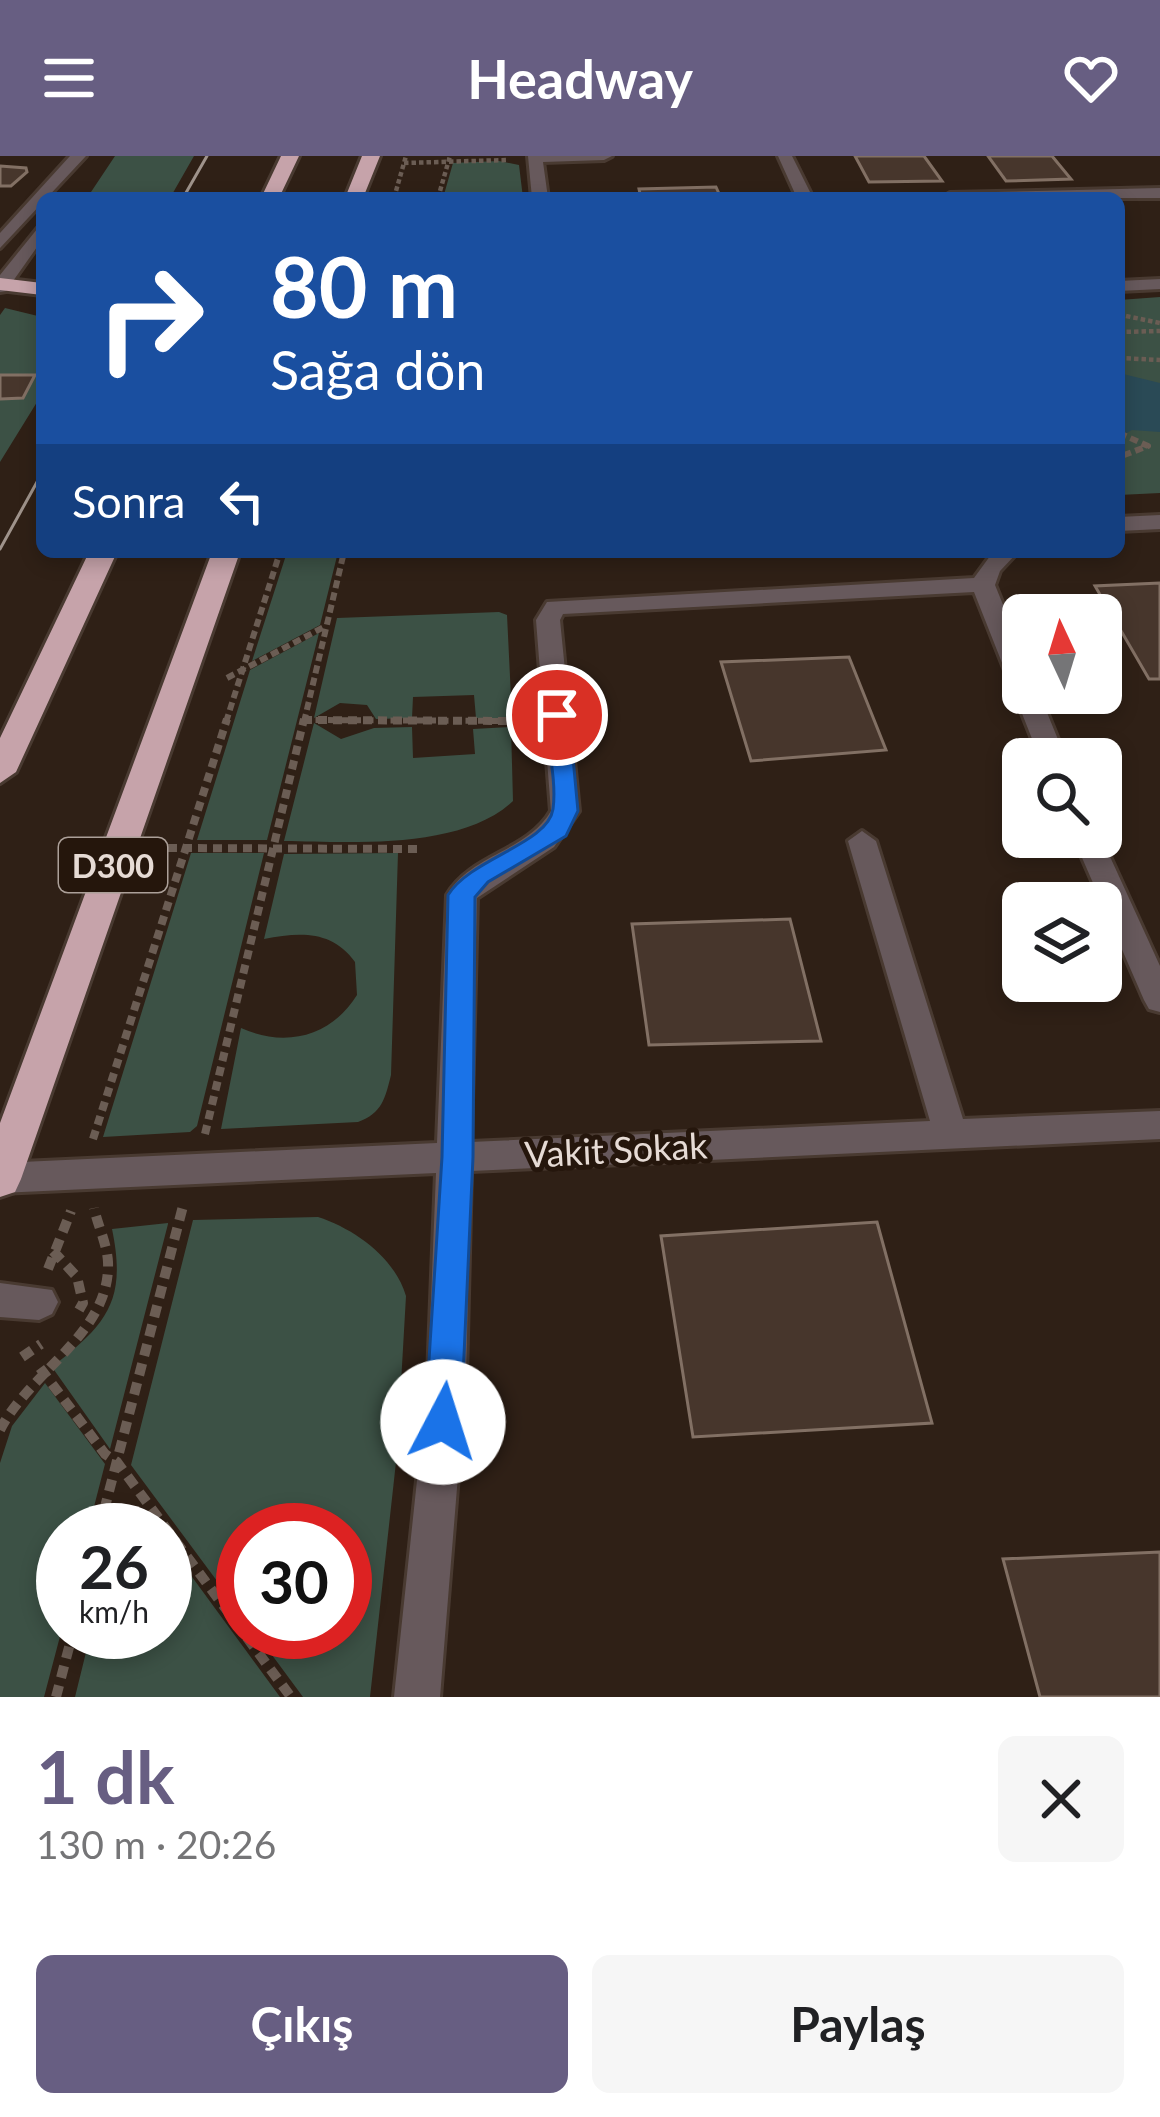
<!DOCTYPE html>
<html lang="tr">
<meta charset="utf-8">
<style>
:root{--surface:#fff;--page:#f6f6f6;--text:#202124;--muted:#757577;--accent:#675e82}
body{margin:0;font-family:Lato,sans-serif;background:var(--page);color:var(--text);height:100vh;display:flex;flex-direction:column;font-size:45px;white-space:nowrap}
*{box-sizing:border-box;margin:0}
p{font-size:39px;color:var(--muted)}
.icon{flex:none;width:66px;height:66px;fill:none;stroke:currentColor;stroke-width:2;stroke-linecap:round;stroke-linejoin:round}
.map{position:relative;height:1541px;overflow:hidden}
.side{display:flex;flex-direction:column;background:var(--surface);flex:1}
.side>*{flex:none}
.guide{position:absolute;left:36px;top:36px;width:1089px;height:366px;border-radius:18px;box-shadow:0 6px 18px #0003;background:#1a4fa0;color:#fff;overflow:hidden}
.needle{width:78px;rotate:356deg}
.controls{position:absolute;left:1002px;top:438px;display:grid;gap:24px}
.controls a{display:grid;place-items:center;width:120px;height:120px;border-radius:18px;background:var(--surface);box-shadow:0 6px 18px #0003;font-size:60px}
.speed{position:absolute;left:36px;top:1347px;display:flex;gap:24px;font-size:60px;font-weight:700;text-align:center}
.speed>*{display:grid;place-content:center;width:156px;height:156px;border-radius:50%;background:var(--surface);box-shadow:0 6px 18px #0003;line-height:1}
.speed small{font-size:30px;font-weight:400}
.speed .limit{border:18px solid #d22;background:#fff;color:#111}
.pin{position:absolute;display:grid;place-items:center;width:102px;height:102px;color:#fff;margin:-51px;border:6px solid #fff;border-radius:50%;box-shadow:0 3px 12px #0007}
.me{position:absolute;width:132px;margin:-66px;rotate:5deg;stroke-linejoin:round;filter:drop-shadow(0 0 9px #0008)}
.turn{display:flex;align-items:center;gap:42px;height:252px;padding:0 36px;font-size:54px}
.turn .icon{width:156px;height:156px;stroke-width:2.5}
.turn b{display:block;font-size:84px;line-height:102px}
.then{display:flex;align-items:center;height:114px;padding:0 36px;background:#0003;gap:24px;font-size:45px}
.round{display:grid;place-items:center;flex:none;width:126px;height:126px;border-radius:18px;background:var(--page)}
.summary{display:flex;align-items:center;justify-content:space-between;height:204px;padding:0 36px}
h1{font-size:72px;font-weight:700;line-height:90px;color:var(--accent)}
.button{display:flex;gap:24px;margin-top:auto;padding:24px 36px}
.button a{flex:1;height:138px;border-radius:18px;background:var(--accent);color:#fff;font-size:48px;font-weight:700;line-height:138px;text-align:center}
.button a+a{background:var(--page);color:var(--text)}
header{display:flex;justify-content:space-between;align-items:center;height:156px;padding:0 36px;background:var(--accent);color:#fff;font-size:54px;font-weight:700}
.map>svg:first-child{display:block}
</style>
<header><svg class="icon" aria-label="menu" viewBox="0 0 24 24"><path d="M4 6h16M4 12h16M4 18h16"/></svg>Headway<svg class="icon" aria-label="heart" viewBox="0 0 24 24"><path d="M12 20l-8-8c-3-5 5-10 8-4 3-6 11-1 8 4z"/></svg></header>
<div class="map">
<svg width="1160" height="1541" viewBox="0 0 1160 1541">
<rect width="100%" height="100%" fill="#2f2016"/>
<path fill="#3c5145" d="M 115,0 L 194,0 L 170,42 L 87,42 Z
M 499,5 L 519,9 L 523,42 L 443,42 L 453,7 Z
M 1160,141 L 1160,337 L 1119,339 L 1119,144 Z
M 5,152 L 42,161 L 42,238 L 0,306 L 0,159 Z
M 287,396 L 338,396 L 320,469 L 252,505 Z
M 499,456 L 507,459 L 512,562 L 476,562 L 474,539 L 413,541 L 412,562 L 376,563 L 367,549 L 340,547 L 314,562 L 337,462 Z
M 319,477 L 267,684 L 197,684 L 250,514 Z
M 314,567 L 341,583 L 374,572 L 412,571 L 413,602 L 475,598 L 473,573 L 511,571 L 513,645 C 461,694 351,686 284,685 Z
M 191,697 L 264,697 L 197,970 L 190,976 L 103,981 Z
M 398,697 L 391,919 C 385,943 382,957 358,966 L 221,973 L 241,872 C 285,892 331,881 357,839 L 355,806 C 332,774 300,776 264,783 L 284,698 Z
M 318,1061 C 355,1073 395,1102 406,1140 L 397,1297 L 370,1541 L 303,1541 L 255,1476 L 345,1476 L 345,1374 L 243,1374 L 243,1460 L 131,1309 L 193,1064 Z
M 168,1067 L 168,1068 L 110,1293 L 52,1211 C 107,1168 127,1145 112,1073 Z
M 45,1227 L 105,1308 L 88,1374 L 63,1374 L 63,1469 L 44,1541 L 0,1541 L 0,1307 L 12,1270 Z
M 165,1384 L 280,1541 L 75,1541 L 91,1476 L 165,1476 Z"/>
<path fill="#2a4a56" d="M 1119,217 L 1160,227 L 1160,276 L 1132,274 L 1119,281 Z"/>
<path fill="#47362c" stroke="#827064" stroke-width="3" d="M 855,0 L 924,0 L 942,25 L 869,26 Z
M 988,0 L 1052,0 L 1071,23 L 1006,25 Z
M 0,10 L 26,12 L 27,16 L 11,30 L 0,30 Z
M 716,31 L 721,42 L 641,42 L 639,33 Z
M 0,219 L 35,219 L 23,242 L 0,243 Z
M 1160,427 L 1160,523 L 1149,523 L 1095,430 Z
M 849,501 L 886,594 L 751,605 L 721,506 Z
M 790,763 L 821,885 L 649,889 L 632,768 Z
M 877,1066 L 932,1267 L 693,1281 L 661,1080 Z
M 1160,1396 L 1160,1541 L 1040,1541 L 1003,1403 Z"/>
<g fill="none" stroke-linecap="round" stroke-linejoin="round">
<g stroke="#493a31" stroke-width="6">
<path id="minor" d="M 70,0 L 86,0 L 0,92 L 0,77 Z
M 528,0 L 612,0 L 604,4 L 543,6 L 548,42 L 532,42 Z
M 778,0 L 792,0 L 813,42 L 797,42 Z
M 1160,32 L 1160,42 L 942,42 L 950,37 Z
M 42,67 L 42,84 L 6,135 L 0,136 L 0,119 Z
M 1160,123 L 1160,133 L 1119,135 L 1119,125 Z
M 1160,359 L 1160,373 L 1119,375 L 1119,361 Z
M 993,396 L 1018,396 L 1000,415 L 995,429 L 1023,498 L 1023,537 L 1039,537 L 1066,603 L 1040,603 L 974,436 L 563,458 L 560,464 L 579,655 L 554,691 L 477,742 L 471,986 L 930,965 L 848,685 L 862,675 L 876,685 L 963,963 L 1160,955 L 1160,983 L 471,1015 L 466,1221 L 440,1541 L 394,1541 L 428,1221 L 436,1017 L 0,1037 L 0,1007 L 437,987 L 447,739 C 471,698 527,696 551,655 L 536,464 L 547,446 L 974,422 Z
M 1073,681 L 1101,681 L 1160,810 L 1160,856 L 1149,853 L 1144,844 Z
M 0,1127 L 52,1134 L 58,1146 L 52,1158 L 39,1164 L 0,1161 Z"/>
</g>
<g stroke="#493a31" stroke-width="6">
<path id="highway" d="M 281,0 L 299,0 L 279,42 L 261,42 Z
M 362,0 L 380,0 L 363,42 L 345,42 Z
M 0,122 L 42,127 L 42,139 L 0,134 Z
M 89,396 L 117,396 L 16,616 L 0,627 L 0,582 Z
M 212,396 L 240,396 L 21,1023 L 15,1036 L 0,1041 L 0,967 Z"/>
</g>
<path stroke="#6b5d54" stroke-width="4.5" stroke-dasharray="4.5 3" stroke-linecap="butt" d="M 404,7 L 507,4
M 394,42 L 406,0
M 438,42 L 450,0
M 1126,160 L 1160,167
M 1119,176 L 1160,175
M 1119,202 L 1160,204"/>
<path stroke="#6b5d54" stroke-width="6" stroke-dasharray="8 4.5" stroke-linecap="butt" d="M 1119,277 L 1148,290 L 1119,301
M 227,522 L 324,471
M 303,564 L 517,565
M 226,566 L 280,396
M 304,566 L 344,396"/>
<path stroke="#6b5d54" stroke-width="8" stroke-dasharray="9 6" stroke-linecap="butt" d="M 303,564 L 517,565
M 168,692 L 419,693
M 205,978 L 304,563
M 93,983 L 227,563"/>
<path stroke="#6b5d54" stroke-width="10" stroke-dasharray="12 8" stroke-linecap="butt" d="M 53,1095 L 77,1121 L 83,1147 L 79,1154
M 48,1113 L 71,1055
M 22,1201 L 41,1188
M 40,1212 L 105,1298 L 117,1306 L 291,1541
M 0,1274 C 29,1216 111,1177 108,1106 C 107,1088 98,1070 94,1052
M 99,1374 L 183,1050
M 56,1541 L 73,1476"/>
<use href="#minor" fill="#67595c" fill-rule="evenodd"/>
<use href="#highway" fill="#c6a3aa" fill-rule="evenodd"/>
<path stroke="#9f938b" stroke-width="3" d="M 183,42 L 207,0
M 0,393 L 42,317"/>
</g>
<path fill="#1a73e8" stroke="#114b97" stroke-width="3" d="M 557,552 L 569,559 L 578,655 L 566,680 L 488,726 L 475,741 L 473,1001 L 461,1266 L 456,1279 L 443,1284 L 430,1279 L 425,1266 L 442,1001 L 448,739 C 471,702 548,688 553,653 C 557,624 547,588 545,559 Z"/>
<g text-anchor="middle" dominant-baseline="central" stroke-width="10" stroke-linejoin="round" paint-order="stroke">
<rect fill="#25160c" stroke="#aca099" stroke-width="3" x="59" y="682" width="108" height="54" rx="9"/>
<g font-size="33" font-weight="bold" fill="#e6dbd5">
<text x="113" y="709">D300</text>
</g>
<g font-size="36" fill="#e6dbd5" stroke="#25160c">
<text transform="translate(616 993) rotate(-3)">Vakit Sokak</text>
</g>
</g>
</svg>
<div class="controls">
<a><svg class="needle" viewBox="-14 -14 28 28"><path d="M0-13l5 13h-10z" fill="#e53935"/><path d="M0 13l5-13h-10z" fill="#757577"/></svg></a>
<a><svg class="icon" aria-label="search" viewBox="0 0 24 24"><circle cx="10" cy="10" r="6"/><path d="M15 15l6 6"/></svg></a>
<a><svg class="icon" aria-label="layers" viewBox="0 0 24 24"><path d="M12 4l9 5-9 5-9-5zM3 14l9 5 9-5"/></svg></a>
</div>
<div class="speed"><div>26<small>km/h</small></div><div class="limit">30</div></div>
<div class="pin" style="left:557px;top:559px;background:#d93025"><svg class="icon" aria-label="arrive" viewBox="0 0 24 24"><path d="M6 21V4h12l-3 4 3 4H6"/></svg></div>
<svg class="me" style="left:443px;top:1266px" viewBox="-20 -20 40 40"><circle r="19" fill="#fff"/><path d="M0-13L10 11 0 6-10 11z" fill="#1a73e8"/></svg>
<div class="guide">
<div class="turn"><svg class="icon" aria-label="right" viewBox="0 0 24 24"><path d="M7 20v-9h11M14 6l5 5-5 5"/></svg><div><b>80 m</b>Sağa dön</div></div>
<div class="then">Sonra<svg class="icon" aria-label="left" viewBox="0 0 24 24"><path d="M17 20v-9H6M10 6l-5 5 5 5"/></svg></div>
</div>
</div>
<section class="side">
<div class="summary"><div><h1>1 dk</h1><p>130 m · 20:26</p></div><a class="round"><svg class="icon" aria-label="close" viewBox="0 0 24 24"><path d="M6 6l12 12M18 6L6 18"/></svg></a></div>
<div class="button"><a>Çıkış</a><a>Paylaş</a></div>
</section>
